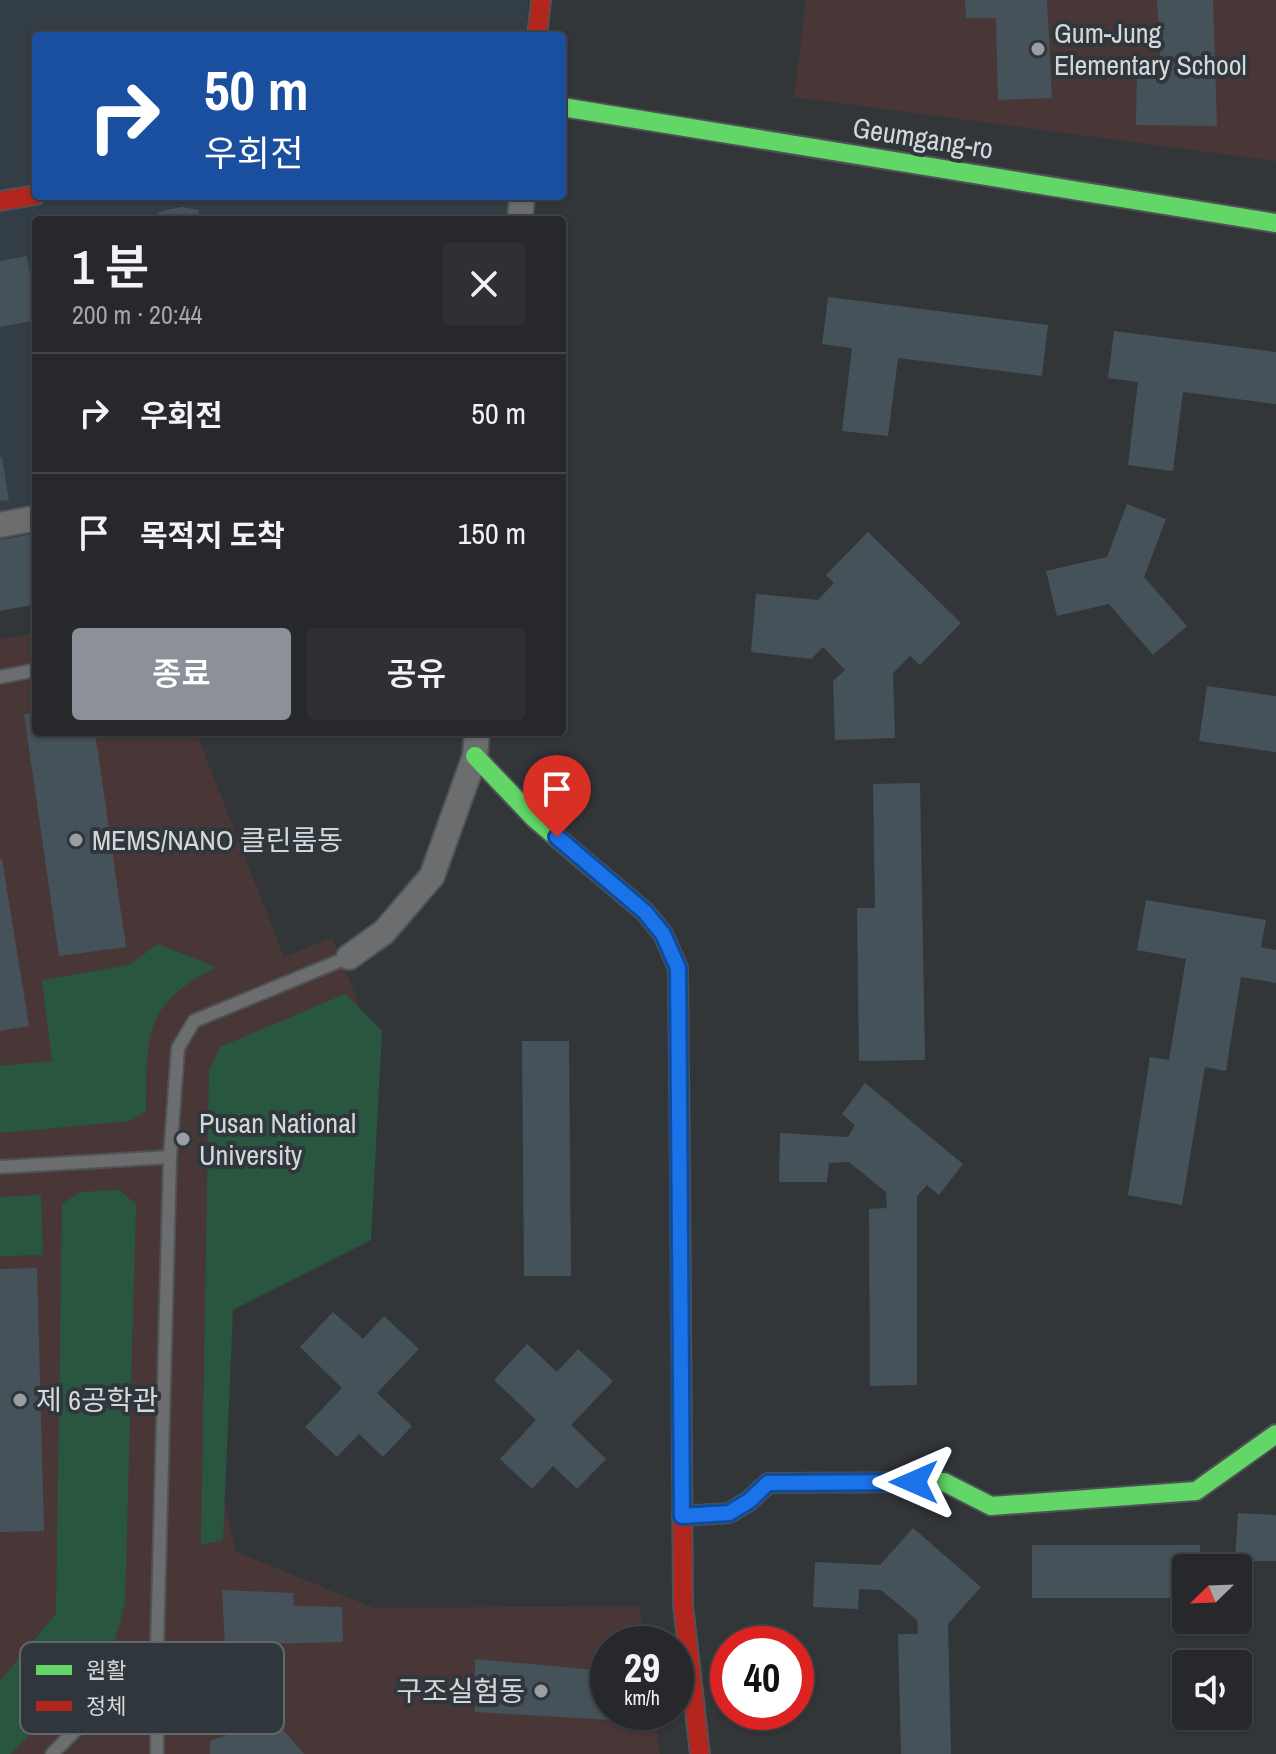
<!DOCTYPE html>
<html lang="ko">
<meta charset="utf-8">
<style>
:root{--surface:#26282b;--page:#2e3033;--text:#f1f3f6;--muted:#a4a6a9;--line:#424447;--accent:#8c9099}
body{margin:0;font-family:"Archivo Narrow","Noto Sans KR",sans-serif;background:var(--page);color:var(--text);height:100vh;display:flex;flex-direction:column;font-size:30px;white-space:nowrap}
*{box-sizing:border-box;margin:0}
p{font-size:26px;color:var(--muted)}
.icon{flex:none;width:44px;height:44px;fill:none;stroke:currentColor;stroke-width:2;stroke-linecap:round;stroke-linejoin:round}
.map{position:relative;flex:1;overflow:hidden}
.details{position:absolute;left:32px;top:216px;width:534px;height:520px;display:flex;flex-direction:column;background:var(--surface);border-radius:8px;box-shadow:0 2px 6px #0004,0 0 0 2px var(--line)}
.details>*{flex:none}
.guide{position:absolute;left:32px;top:32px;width:534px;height:168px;border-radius:8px;box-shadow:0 2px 6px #0004,0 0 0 2px var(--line);background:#1a4fa0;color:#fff;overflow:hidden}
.needle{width:52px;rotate:247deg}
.fabs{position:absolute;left:1172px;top:1554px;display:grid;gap:16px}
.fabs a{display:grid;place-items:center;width:80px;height:80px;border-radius:8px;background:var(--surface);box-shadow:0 2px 6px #0004,0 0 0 2px var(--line);font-size:40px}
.speed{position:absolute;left:590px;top:1626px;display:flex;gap:16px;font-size:40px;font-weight:700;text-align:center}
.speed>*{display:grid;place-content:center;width:104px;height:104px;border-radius:50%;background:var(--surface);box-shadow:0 2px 6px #0004,0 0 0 2px var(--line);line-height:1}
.speed small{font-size:20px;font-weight:400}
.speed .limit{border:12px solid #d22;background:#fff;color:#111}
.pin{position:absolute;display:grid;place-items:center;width:68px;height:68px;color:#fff;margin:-82px -34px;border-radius:50% 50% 50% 0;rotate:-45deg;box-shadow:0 0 8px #0007}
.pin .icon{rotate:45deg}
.me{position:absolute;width:88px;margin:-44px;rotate:270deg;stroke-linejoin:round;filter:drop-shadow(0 0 6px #0008)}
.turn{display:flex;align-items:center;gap:28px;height:168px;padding:0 40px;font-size:36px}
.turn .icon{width:104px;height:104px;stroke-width:2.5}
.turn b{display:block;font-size:56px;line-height:68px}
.round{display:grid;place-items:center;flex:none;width:84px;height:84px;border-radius:8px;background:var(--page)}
.headline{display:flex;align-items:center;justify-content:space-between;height:136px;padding:0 40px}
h1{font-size:48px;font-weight:600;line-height:60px}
.cta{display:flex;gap:16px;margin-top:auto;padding:16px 40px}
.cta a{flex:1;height:92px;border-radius:8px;background:var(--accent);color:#fff;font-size:32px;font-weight:600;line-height:92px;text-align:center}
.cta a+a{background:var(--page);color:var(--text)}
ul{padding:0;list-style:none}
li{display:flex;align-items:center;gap:24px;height:120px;padding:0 40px;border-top:2px solid var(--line)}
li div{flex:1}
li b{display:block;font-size:30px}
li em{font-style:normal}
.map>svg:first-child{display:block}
</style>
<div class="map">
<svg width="1276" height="1754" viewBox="0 0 1276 1754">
<rect width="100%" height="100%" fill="#333639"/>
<path fill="#323d45" d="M 0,0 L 529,0 L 526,36 L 36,36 L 36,196 L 512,196 L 510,220 L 36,220 L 36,504 L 0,511 Z"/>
<path fill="#493738" d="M 806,0 L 1276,0 L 1276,161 L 794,97 Z
M 36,633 L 36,732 L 196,732 L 284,957 L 332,938 L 353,989 L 373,1047 L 225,1294 L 214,1457 L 236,1552 L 374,1608 L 639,1606 L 644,1644 L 608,1644 L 608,1712 L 654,1712 L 660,1754 L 0,1754 L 0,639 Z"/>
<path fill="#29563e" d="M 158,944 L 216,967 C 142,1006 147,1034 146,1111 L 130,1121 L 0,1133 L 0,1066 L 52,1061 L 42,980 L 129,965 Z
M 345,994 L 382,1031 L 371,1240 L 233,1310 L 223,1540 L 201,1545 L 209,1070 L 220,1047 Z
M 119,1190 L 136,1204 L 125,1602 L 115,1641 L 100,1664 L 10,1754 L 0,1754 L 0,1681 L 56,1614 L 62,1204 L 80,1192 Z
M 41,1195 L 43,1255 L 0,1256 L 0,1197 Z"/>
<path fill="#465259" d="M 965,0 L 1047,0 L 1052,98 L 998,100 L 996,18 L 966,18 Z
M 1157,0 L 1213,0 L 1217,126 L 1136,125 L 1137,73 L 1161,72 Z
M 182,207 L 198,210 L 200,220 L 145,220 L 162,211 Z
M 27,256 L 36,308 L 36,320 L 0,327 L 0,261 Z
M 828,297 L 1048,325 L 1042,376 L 898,358 L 888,436 L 842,431 L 852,348 L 822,344 Z
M 1114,331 L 1276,352 L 1276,404 L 1183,392 L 1173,471 L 1128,465 L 1138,382 L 1108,378 Z
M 0,457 L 2,457 L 9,501 L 0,500 Z
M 1127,504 L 1166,519 L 1144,577 L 1187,626 L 1153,655 L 1109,604 L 1057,616 L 1046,571 L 1107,557 Z
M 868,532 L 961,623 L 920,665 L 910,656 L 893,673 L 895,738 L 835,740 L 833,681 L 845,670 L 823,647 L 811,659 L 751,652 L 756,594 L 818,600 L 834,583 L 826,575 Z
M 36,533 L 36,604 L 0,611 L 0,540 Z
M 1207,686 L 1276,696 L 1276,752 L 1199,741 Z
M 36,713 L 36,732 L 95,732 L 126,947 L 59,956 L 24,714 Z
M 920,783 L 925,1060 L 859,1061 L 857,908 L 875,908 L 873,784 Z
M 0,859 L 2,859 L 29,1026 L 0,1031 Z
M 1146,900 L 1266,920 L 1261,947 L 1276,950 L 1276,983 L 1241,977 L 1226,1071 L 1205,1067 L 1182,1205 L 1128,1195 L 1150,1057 L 1169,1060 L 1186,959 L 1137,950 Z
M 522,1041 L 569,1041 L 571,1276 L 524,1276 Z
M 865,1083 L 963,1164 L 939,1195 L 927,1185 L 917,1196 L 917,1385 L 870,1386 L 869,1209 L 887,1208 L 886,1192 L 849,1162 L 829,1163 L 827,1182 L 779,1182 L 780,1133 L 848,1137 L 855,1125 L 842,1114 Z
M 37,1268 L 44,1531 L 0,1532 L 0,1269 Z
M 333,1312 L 363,1339 L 384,1316 L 419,1349 L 377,1393 L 412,1426 L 383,1457 L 359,1434 L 337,1457 L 305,1427 L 342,1388 L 300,1347 Z
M 527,1344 L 557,1372 L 578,1349 L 613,1381 L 571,1425 L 606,1459 L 577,1489 L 553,1466 L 532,1489 L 500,1459 L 536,1420 L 494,1380 Z
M 1238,1513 L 1276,1515 L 1276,1561 L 1235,1561 Z
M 913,1528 L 981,1587 L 948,1624 L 951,1754 L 901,1754 L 898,1634 L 918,1634 L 917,1620 L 881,1590 L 859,1589 L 858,1609 L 813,1607 L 815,1562 L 880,1565 Z
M 1032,1545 L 1200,1545 L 1200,1568 L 1186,1568 L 1186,1598 L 1032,1598 Z
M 222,1590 L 293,1593 L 294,1606 L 342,1607 L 343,1642 L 225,1645 Z
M 475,1659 L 608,1671 L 608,1712 L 612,1712 L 612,1720 L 475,1712 Z
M 247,1728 L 283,1730 L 304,1754 L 210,1754 L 210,1741 Z"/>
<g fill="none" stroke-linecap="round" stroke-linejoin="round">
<g stroke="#505355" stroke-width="16">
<path id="lane" d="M 0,677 L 36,670
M 0,1167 L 170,1157
M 157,1648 L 157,1754
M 52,1754 L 157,1648 L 170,1157 L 178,1048 L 194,1021 L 349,957"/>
</g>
<g stroke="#505355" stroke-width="28">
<path id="street" d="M 520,220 L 522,196
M 0,525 L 36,518
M 349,957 L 384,932 L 432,876 L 475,756 L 477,732"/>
</g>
<g stroke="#505355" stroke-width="22">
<path id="fast" d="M 562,107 L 1276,223
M 475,756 L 535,819 L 645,912 L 663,934 L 678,968 L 680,1180
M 682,1516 L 729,1513 L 749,1501 L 768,1483 L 944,1482 L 991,1506 L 1196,1491 L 1276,1434"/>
</g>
<g stroke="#505355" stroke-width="22">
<path id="jam" d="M 537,36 L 541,0
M 0,201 L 36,195
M 680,1180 L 683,1605 L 700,1754"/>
</g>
<use href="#lane" stroke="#6b6d6f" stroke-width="12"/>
<use href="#street" stroke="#6b6d6f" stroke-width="24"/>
<use href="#fast" stroke="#63d668" stroke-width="18"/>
<use href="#jam" stroke="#b3261e" stroke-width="18"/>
</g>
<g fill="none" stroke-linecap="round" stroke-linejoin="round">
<g stroke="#114b97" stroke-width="20">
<path id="route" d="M 557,837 L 645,912 L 663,934 L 678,968 L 682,1516 L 729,1513 L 749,1501 L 768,1483 L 914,1482"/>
</g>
<use href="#route" stroke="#1a73e8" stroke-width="14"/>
</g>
<g fill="#9c9fa2" stroke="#30373c" stroke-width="3">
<circle cx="1038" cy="49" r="8"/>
<circle cx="76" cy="840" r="8"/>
<circle cx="183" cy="1139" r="8"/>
<circle cx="20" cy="1400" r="8"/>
<circle cx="541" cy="1691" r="8"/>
</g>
<g text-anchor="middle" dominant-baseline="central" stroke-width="8" stroke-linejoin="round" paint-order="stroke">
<g font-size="28" fill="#d4d8db" stroke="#30373c" text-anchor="start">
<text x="1054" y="33">Gum-Jung<tspan x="1054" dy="32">Elementary School</tspan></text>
<text x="92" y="840">MEMS/NANO 클린룸동</text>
<text x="199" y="1123">Pusan National<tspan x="199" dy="32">University</tspan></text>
<text x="36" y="1400">제 6공학관</text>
<text x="525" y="1691" text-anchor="end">구조실험동</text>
</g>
<g font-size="28" fill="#d4d8db" stroke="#30373c">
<text transform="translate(923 138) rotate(9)">Geumgang-ro</text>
</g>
</g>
<rect x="20" y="1642" width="264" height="92" rx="12" fill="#30373c" stroke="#61676c" stroke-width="2"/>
<rect x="36" y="1665" width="36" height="10" fill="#63d668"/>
<rect x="36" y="1701" width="36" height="10" fill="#b3261e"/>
<g font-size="22" fill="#d4d8db">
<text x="86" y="1678">원활</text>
<text x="86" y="1714">정체</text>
</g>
</svg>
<div class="fabs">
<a><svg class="needle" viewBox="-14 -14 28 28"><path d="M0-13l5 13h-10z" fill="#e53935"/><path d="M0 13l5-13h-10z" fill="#a4a6a9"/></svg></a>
<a><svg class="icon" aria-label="sound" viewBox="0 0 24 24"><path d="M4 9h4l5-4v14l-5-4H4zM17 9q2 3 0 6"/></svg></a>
</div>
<div class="speed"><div>29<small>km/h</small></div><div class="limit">40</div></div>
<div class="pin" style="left:557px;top:837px;background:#d93025"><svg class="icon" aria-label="arrive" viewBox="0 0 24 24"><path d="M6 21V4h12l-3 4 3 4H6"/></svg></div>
<svg class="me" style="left:914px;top:1482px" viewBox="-20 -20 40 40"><path d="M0-17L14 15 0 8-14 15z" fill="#1a73e8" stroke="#fff" stroke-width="4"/></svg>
<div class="guide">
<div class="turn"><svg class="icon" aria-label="right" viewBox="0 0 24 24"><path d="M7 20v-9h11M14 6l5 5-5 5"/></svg><div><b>50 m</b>우회전</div></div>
</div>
<section class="details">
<div class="headline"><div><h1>1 분</h1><p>200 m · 20:44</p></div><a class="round"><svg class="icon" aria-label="close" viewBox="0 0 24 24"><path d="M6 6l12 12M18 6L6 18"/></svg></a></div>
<ul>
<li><svg class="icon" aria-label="right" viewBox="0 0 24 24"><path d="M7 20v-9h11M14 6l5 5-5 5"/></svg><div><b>우회전</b></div><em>50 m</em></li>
<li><svg class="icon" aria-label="arrive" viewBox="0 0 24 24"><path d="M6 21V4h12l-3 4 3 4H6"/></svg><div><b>목적지 도착</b></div><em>150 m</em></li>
</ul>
<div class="cta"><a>종료</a><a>공유</a></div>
</section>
</div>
